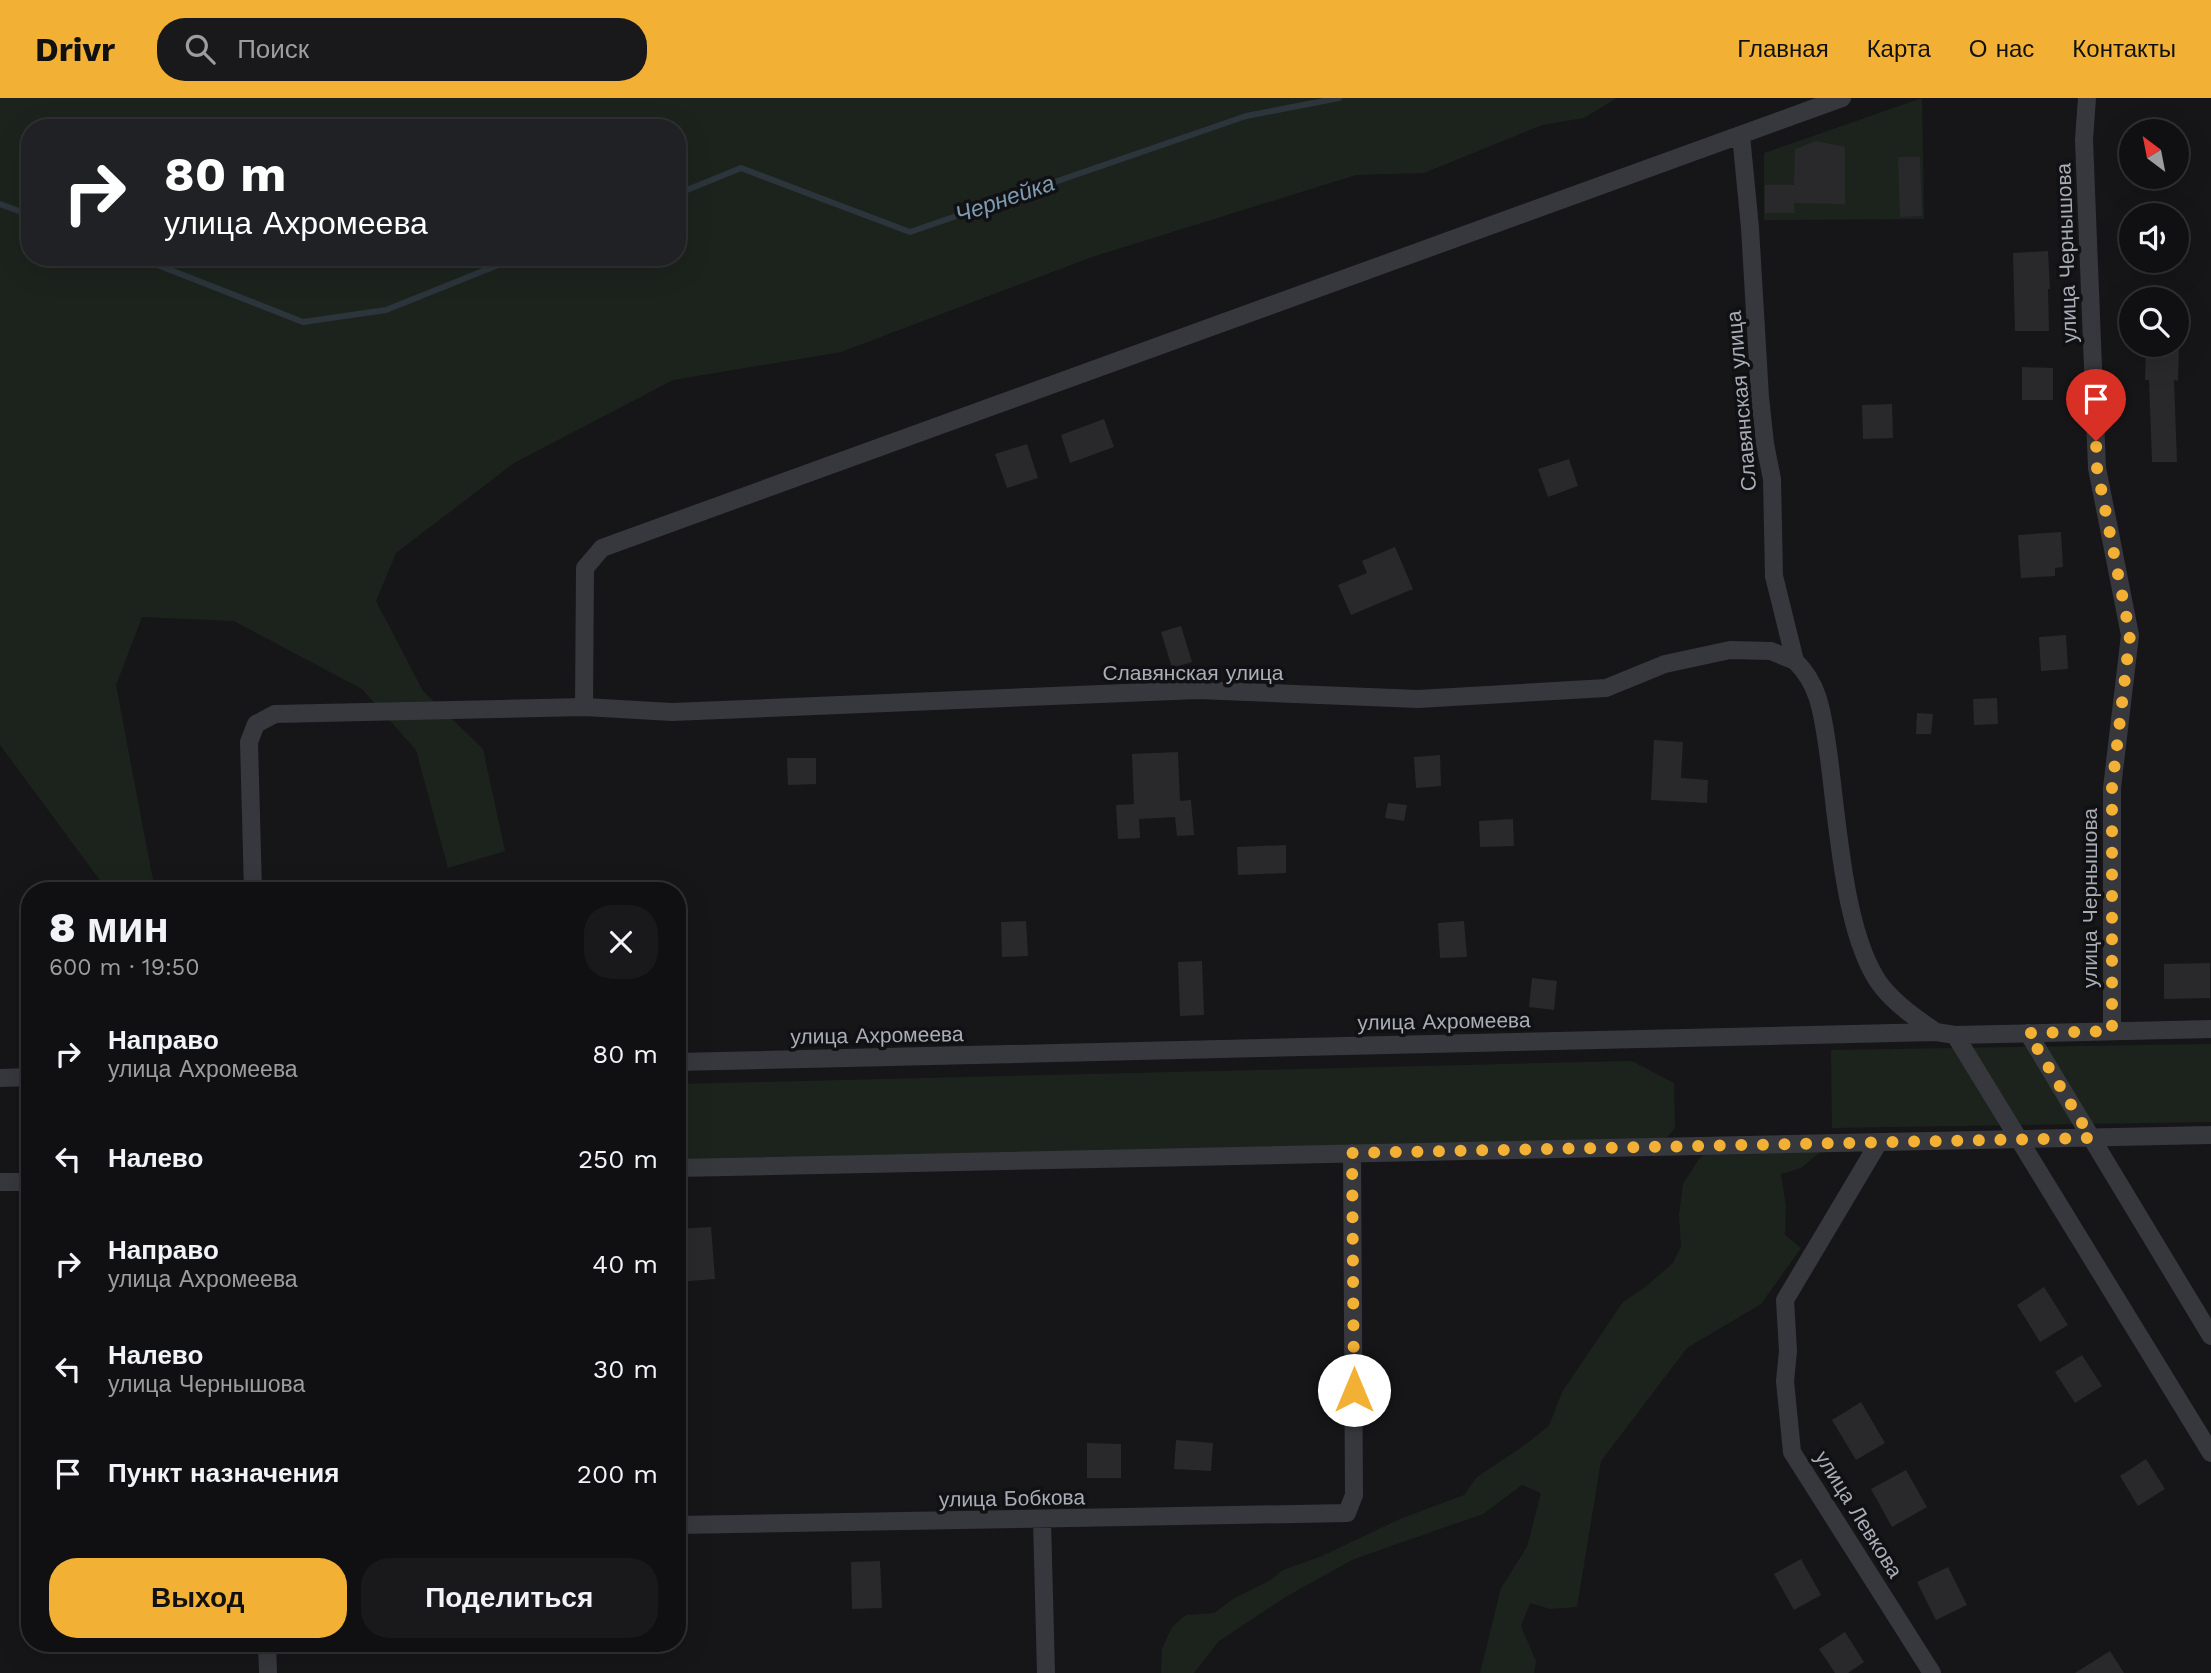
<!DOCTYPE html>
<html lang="ru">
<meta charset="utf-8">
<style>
:root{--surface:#101012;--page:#19191b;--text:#f1f3f6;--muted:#9c9d9f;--line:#303032;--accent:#f2b134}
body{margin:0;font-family:"Work Sans",sans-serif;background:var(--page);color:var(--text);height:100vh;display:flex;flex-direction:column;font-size:26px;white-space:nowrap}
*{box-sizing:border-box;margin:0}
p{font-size:23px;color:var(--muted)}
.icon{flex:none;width:38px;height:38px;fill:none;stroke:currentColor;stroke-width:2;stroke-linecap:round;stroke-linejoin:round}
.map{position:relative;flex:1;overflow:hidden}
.panel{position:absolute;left:21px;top:784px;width:665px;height:770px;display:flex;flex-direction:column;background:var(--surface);border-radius:28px;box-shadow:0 7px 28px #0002,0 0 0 2px var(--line)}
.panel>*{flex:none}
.guide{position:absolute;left:21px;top:21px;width:665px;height:147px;border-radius:28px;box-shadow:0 7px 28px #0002,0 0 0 2px var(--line);background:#202124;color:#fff;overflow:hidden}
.needle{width:46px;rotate:328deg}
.fabs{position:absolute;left:2119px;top:21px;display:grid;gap:14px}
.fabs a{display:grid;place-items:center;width:70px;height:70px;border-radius:50%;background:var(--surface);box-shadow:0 7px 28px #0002,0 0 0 2px var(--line);font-size:35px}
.pin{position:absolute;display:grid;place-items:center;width:60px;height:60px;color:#fff;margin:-72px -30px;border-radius:50% 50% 50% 0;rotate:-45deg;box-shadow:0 0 7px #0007}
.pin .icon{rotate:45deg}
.me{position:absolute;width:77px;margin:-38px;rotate:0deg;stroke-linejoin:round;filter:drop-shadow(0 0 5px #0008)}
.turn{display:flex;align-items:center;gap:24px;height:147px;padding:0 28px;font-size:32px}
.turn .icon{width:91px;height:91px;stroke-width:2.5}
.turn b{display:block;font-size:49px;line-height:60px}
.round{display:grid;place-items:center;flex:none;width:74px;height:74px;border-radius:28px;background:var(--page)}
.overview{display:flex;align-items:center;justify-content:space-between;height:119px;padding:0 28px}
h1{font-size:42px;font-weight:800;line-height:52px}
.action{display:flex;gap:14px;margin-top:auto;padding:14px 28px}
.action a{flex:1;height:80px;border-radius:28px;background:var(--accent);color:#111;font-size:28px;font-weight:800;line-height:80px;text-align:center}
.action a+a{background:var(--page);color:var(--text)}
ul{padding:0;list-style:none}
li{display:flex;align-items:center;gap:21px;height:105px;padding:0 28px}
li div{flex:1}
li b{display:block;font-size:26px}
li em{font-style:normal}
header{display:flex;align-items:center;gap:42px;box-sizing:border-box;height:98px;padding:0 35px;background:var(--accent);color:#111}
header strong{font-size:33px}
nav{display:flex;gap:38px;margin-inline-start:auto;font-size:24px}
.search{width:490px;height:63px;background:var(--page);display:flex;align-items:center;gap:18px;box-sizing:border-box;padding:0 24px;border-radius:28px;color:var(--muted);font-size:26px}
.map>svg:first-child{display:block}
</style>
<header>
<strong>Drivr</strong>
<div class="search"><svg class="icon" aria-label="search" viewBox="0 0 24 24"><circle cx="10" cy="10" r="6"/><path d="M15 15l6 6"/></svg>Поиск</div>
<nav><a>Главная</a><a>Карта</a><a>О нас</a><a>Контакты</a></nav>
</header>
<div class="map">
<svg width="2211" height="1575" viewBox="0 0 2211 1575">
<rect width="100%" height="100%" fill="#161618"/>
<path fill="#1c231d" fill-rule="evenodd" d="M 0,0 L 1617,0 L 1584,20 L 1542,27 L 1424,75 L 1356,77 L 1092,159 L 841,254 L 673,282 L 514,365 L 396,455 L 376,503 L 423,593 L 483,651 L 505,753 L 448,770 L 416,652 L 362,591 L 234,523 L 142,519 L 116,587 L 155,793 L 103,793 L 102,785 L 0,647 ZM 30,30 L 677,30 L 677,159 L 30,159 Z
M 1922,0 L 1924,121 L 1764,122 L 1764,55 Z
M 2211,946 L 2211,1024 L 1832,1030 L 1831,952 Z
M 1632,963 L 1674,985 L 1675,1030 L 1655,1053 L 677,1069 L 677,986 Z
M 1824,1051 L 1801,1070 L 1781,1076 L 1786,1108 L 1785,1137 L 1801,1150 L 1761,1206 L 1687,1250 L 1601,1363 L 1577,1509 L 1550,1511 L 1530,1505 L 1521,1528 L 1536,1563 L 1534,1575 L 1480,1575 L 1501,1490 L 1527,1449 L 1541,1395 L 1522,1387 L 1483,1416 L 1354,1461 L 1287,1498 L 1219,1543 L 1194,1575 L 1161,1575 L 1162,1551 L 1172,1529 L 1186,1517 L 1214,1515 L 1233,1501 L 1269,1483 L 1283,1472 L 1322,1458 L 1400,1421 L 1464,1397 L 1477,1379 L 1522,1349 L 1549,1328 L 1562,1294 L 1623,1204 L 1644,1190 L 1673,1165 L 1681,1148 L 1679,1117 L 1683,1086 L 1699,1061 L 1707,1054 Z"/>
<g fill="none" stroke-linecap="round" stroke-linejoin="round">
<path stroke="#2c353c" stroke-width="6" d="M 677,96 L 741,70 L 910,134 L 1246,18 L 1339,0
M 0,106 L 30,117
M 137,159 L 303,224 L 386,212 L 518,159"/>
</g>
<path fill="#29292c" d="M 1816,43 L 1845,49 L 1845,106 L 1794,105 L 1795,115 L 1765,115 L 1765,87 L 1794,87 L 1795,51 Z
M 1898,59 L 1920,59 L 1922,118 L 1900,119 Z
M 2048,153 L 2050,191 L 2048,191 L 2049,233 L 2015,233 L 2013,155 Z
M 2146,248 L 2179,249 L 2178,283 L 2174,282 L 2177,364 L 2152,364 L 2149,282 L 2145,282 Z
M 2022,269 L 2053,270 L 2053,302 L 2022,302 Z
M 1892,306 L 1893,340 L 1863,341 L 1862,307 Z
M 1104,321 L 1114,349 L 1070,365 L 1061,337 Z
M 1027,346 L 1038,380 L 1007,390 L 995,356 Z
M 1569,361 L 1578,388 L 1548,399 L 1538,371 Z
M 2061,434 L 2063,469 L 2055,470 L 2055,478 L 2021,480 L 2018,437 Z
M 1395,449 L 1413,491 L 1351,517 L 1338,487 L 1367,475 L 1362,463 Z
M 1181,528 L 1192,564 L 1172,570 L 1161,534 Z
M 2066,537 L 2068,571 L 2041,573 L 2039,539 Z
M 1997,600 L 1998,626 L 1974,627 L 1973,601 Z
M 1917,615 L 1933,616 L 1931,636 L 1916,636 Z
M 1654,642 L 1683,644 L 1681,680 L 1708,682 L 1707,705 L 1651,702 Z
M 1178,654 L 1180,703 L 1191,702 L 1194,737 L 1177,738 L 1175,719 L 1139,721 L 1140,740 L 1118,741 L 1116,707 L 1134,706 L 1132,656 Z
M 1440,657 L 1441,688 L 1416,690 L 1414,659 Z
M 787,660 L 816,660 L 816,686 L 788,687 Z
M 1388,705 L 1407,707 L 1404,723 L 1385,720 Z
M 1513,721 L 1514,748 L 1480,749 L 1479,723 Z
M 1286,747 L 1286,775 L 1238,777 L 1237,749 Z
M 1026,823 L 1028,858 L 1002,859 L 1001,824 Z
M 1464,823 L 1467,859 L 1440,860 L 1438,825 Z
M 1202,863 L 1204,917 L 1180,918 L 1178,864 Z
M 2210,865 L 2210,900 L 2164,901 L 2164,866 Z
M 1532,880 L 1557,883 L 1554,912 L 1529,909 Z
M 711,1129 L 715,1181 L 677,1184 L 677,1131 Z
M 2044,1189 L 2068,1227 L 2040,1244 L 2017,1207 Z
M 2082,1257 L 2102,1288 L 2075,1305 L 2055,1274 Z
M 1861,1304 L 1885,1345 L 1856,1362 L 1832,1322 Z
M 1176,1342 L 1213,1345 L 1211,1373 L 1174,1371 Z
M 1087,1345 L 1121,1346 L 1121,1380 L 1087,1380 Z
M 2146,1361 L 2165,1391 L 2138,1408 L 2120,1378 Z
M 1906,1372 L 1927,1409 L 1892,1429 L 1871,1391 Z
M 1801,1461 L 1821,1497 L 1794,1512 L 1774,1476 Z
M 880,1463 L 882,1510 L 852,1511 L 851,1464 Z
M 1948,1469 L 1967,1507 L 1936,1522 L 1917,1484 Z
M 1845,1534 L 1864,1564 L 1848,1575 L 1835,1575 L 1819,1551 Z
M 2110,1553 L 2124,1575 L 2075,1575 Z"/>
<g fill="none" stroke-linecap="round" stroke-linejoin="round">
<path stroke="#37383d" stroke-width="18" d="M 2087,0 L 2084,42 L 2097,370 L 2130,537 L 2112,690 L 2112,933
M 1741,37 L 1750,130 L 1760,299 L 1765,346 L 1772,381 L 1774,478 L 1795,563 C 1819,586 1822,614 1827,646 C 1837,710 1842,840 1883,890 C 1898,908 1917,921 1936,934
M 584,609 L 672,614 L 1198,592 L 1418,601 L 1606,590 L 1665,566 L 1730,552 L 1771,553 L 1795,563
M 253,793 L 249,644 L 256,626 L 275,616 L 584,609 L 585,470 L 602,450 L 1842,0
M 2028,935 L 2211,1238
M 1955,937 L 2211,1355
M 677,964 L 1936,934 L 1955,937 L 2211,931
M 0,980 L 30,979
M 1879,1044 L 1785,1202 L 1788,1253 L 1785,1283 L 1792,1354 L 1932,1575
M 677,1070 L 2211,1037
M 0,1084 L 30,1084
M 1042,1422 L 1046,1575
M 677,1427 L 1347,1415 L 1354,1397 L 1352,1055
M 267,1545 L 268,1575"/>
</g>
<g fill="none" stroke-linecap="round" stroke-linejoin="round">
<path stroke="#f2b134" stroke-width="12" stroke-dasharray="0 21.6" d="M 1354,1292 L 1352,1055 L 2091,1040 L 2028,935 L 2112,933 L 2112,690 L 2130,537 L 2097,370 L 2096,343"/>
</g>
<g text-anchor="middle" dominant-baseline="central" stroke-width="7" stroke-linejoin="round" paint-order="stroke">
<g font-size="21" fill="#a8adb8" stroke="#111113">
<text transform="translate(2066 155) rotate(-92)">улица Чернышова</text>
<text transform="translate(1741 303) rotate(-95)">Славянская улица</text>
<text x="1193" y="574">Славянская улица</text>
<text transform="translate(2089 800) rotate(-90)">улица Чернышова</text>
<text transform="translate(1444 923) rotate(-1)">улица Ахромеева</text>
<text transform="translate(877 937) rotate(-1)">улица Ахромеева</text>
<text transform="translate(1012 1400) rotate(-1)">улица Бобкова</text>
<text transform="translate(1859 1416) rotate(58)">улица Левкова</text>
</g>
<g font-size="23" font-style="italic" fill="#7f9bb3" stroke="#111113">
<text transform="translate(1005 101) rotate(-19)">Чернейка</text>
</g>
</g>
</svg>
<div class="fabs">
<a><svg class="needle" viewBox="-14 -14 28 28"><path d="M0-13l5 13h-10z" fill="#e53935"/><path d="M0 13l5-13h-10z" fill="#9c9d9f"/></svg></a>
<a><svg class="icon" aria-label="sound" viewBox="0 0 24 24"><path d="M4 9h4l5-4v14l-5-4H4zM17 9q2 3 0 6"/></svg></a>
<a><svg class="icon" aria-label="search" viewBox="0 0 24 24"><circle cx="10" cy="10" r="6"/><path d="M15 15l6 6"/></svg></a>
</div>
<div class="pin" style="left:2096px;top:343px;background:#d93025"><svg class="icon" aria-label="arrive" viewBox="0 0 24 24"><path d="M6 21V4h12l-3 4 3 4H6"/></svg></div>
<svg class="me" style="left:1354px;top:1292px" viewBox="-20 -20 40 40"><circle r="19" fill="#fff"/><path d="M0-13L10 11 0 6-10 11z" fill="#f2b134"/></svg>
<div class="guide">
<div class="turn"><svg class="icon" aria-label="right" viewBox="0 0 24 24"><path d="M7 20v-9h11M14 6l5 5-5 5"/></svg><div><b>80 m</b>улица Ахромеева</div></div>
</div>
<section class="panel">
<div class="overview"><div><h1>8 мин</h1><p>600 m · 19:50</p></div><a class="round"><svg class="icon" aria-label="close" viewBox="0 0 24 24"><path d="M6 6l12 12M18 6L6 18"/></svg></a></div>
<ul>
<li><svg class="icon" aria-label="right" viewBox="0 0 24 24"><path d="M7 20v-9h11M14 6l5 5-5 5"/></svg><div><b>Направо</b><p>улица Ахромеева</p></div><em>80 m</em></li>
<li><svg class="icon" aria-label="left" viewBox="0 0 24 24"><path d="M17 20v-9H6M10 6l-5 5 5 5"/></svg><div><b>Налево</b></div><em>250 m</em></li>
<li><svg class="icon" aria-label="right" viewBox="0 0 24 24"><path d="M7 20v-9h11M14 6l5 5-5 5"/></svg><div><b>Направо</b><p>улица Ахромеева</p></div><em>40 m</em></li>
<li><svg class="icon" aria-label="left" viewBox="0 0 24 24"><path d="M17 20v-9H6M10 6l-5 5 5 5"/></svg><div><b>Налево</b><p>улица Чернышова</p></div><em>30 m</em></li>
<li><svg class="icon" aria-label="arrive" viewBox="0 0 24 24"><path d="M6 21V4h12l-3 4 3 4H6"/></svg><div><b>Пункт назначения</b></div><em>200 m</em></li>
</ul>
<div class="action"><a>Выход</a><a>Поделиться</a></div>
</section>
</div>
